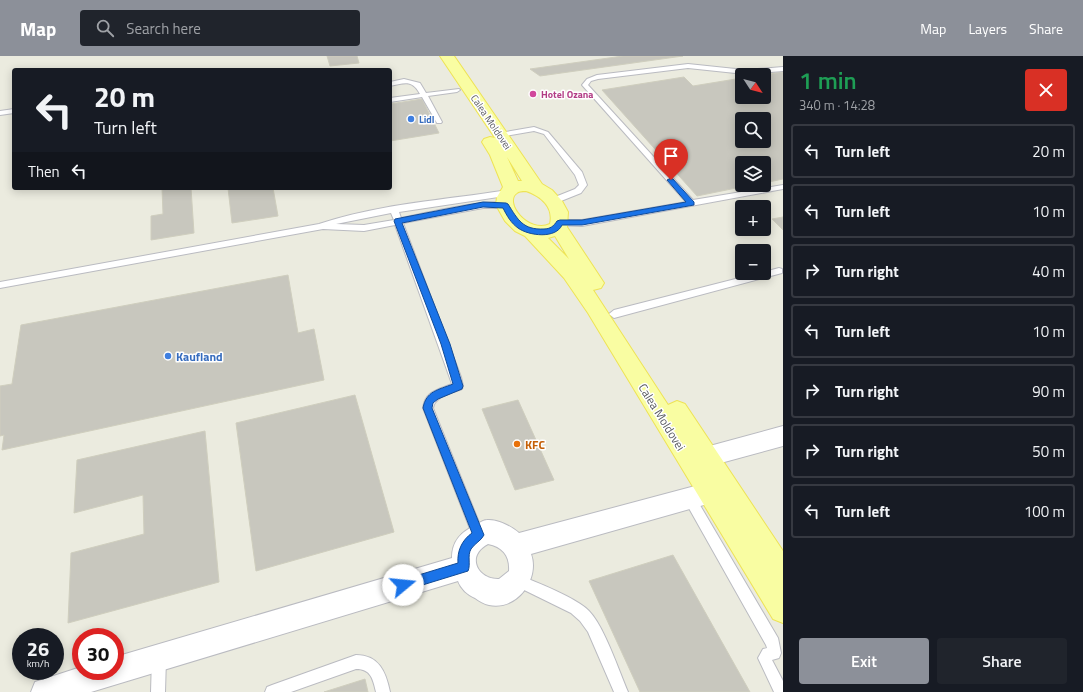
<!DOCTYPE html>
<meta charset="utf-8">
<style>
:root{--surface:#171b24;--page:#20242c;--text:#f1f3f6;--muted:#9ea1a6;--line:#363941;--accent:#8c9099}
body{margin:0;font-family:"Titillium Web",sans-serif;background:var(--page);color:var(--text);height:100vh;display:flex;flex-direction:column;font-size:15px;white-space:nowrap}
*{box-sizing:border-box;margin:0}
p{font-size:13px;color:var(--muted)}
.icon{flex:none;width:22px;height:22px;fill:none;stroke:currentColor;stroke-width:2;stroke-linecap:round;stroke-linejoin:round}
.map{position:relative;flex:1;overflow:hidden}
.sheet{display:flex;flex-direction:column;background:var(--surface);width:300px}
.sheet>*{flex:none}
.banner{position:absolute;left:12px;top:12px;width:380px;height:122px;border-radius:4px;box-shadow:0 2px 10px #0003;background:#171b24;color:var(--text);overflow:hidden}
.needle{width:26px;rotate:126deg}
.controls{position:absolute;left:735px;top:12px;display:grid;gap:8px}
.controls a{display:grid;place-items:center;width:36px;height:36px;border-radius:4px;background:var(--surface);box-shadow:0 2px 10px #0003;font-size:20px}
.speed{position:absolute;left:12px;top:572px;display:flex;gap:8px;font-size:20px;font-weight:700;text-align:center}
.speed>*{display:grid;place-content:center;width:52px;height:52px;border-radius:50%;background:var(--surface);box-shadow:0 2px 10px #0003;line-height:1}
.speed small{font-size:10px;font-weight:400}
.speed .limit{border:6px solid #d22;background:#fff;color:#111}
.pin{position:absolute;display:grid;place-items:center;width:34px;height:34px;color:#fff;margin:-41px -17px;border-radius:50% 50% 50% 0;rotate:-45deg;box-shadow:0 0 4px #0007}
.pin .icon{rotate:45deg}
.me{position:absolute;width:44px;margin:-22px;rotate:73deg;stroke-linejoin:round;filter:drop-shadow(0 0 3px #0008)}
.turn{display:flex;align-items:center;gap:14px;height:84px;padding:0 16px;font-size:18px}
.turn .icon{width:52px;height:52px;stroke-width:2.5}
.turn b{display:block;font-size:28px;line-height:34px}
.then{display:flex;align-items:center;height:38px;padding:0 16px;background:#0003;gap:8px;font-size:15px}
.round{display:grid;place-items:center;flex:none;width:42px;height:42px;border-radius:4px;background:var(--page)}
.headline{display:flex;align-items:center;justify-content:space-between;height:68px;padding:0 16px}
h1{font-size:24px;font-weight:600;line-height:30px;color:#1e9e55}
.action{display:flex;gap:8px;margin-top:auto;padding:8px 16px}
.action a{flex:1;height:46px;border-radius:4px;background:var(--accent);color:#fff;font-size:16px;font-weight:600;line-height:46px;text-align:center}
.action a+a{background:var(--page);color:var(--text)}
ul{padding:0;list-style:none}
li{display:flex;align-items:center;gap:12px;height:54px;margin:0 8px 6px;padding:0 8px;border:2px solid var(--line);border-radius:4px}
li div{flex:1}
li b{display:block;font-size:15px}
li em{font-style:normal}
header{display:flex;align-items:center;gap:24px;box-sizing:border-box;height:56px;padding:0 20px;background:var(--accent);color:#fff}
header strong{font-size:19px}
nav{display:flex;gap:22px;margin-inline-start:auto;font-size:14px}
.search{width:280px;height:36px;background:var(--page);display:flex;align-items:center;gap:10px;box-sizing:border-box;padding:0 14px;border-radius:4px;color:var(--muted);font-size:15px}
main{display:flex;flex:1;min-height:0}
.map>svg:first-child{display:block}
</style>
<header>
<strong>Map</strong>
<div class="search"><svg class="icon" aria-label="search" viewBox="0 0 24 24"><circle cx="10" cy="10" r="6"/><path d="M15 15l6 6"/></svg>Search here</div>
<nav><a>Map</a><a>Layers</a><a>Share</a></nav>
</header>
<main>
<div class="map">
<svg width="783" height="636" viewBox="0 0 783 636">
<rect width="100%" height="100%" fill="#ebebdf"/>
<path fill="#c8c7be" stroke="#cfcebe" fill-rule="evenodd" d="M 327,0 L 357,0 L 359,7 L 330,10 Z
M 623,0 L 683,0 L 540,20 L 530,13 Z
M 783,16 L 783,123 L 764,127 L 764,107 L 742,107 L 742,129 L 751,129 L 697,140 L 602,34 L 684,21 L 693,30 L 742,22 L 742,41 L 764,41 L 763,19 ZM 742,63 L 764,63 L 764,85 L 742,85 Z
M 422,43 L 439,77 L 390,85 L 390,48 Z
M 162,132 L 191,132 L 194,177 L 151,184 L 151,160 L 163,158 Z
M 228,132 L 273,132 L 278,160 L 232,167 Z
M 783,161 L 783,174 L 772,163 Z
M 288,219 L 298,277 L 314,273 L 324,324 L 2,394 L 4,379 L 0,380 L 0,330 L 12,328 L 21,269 Z
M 355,339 L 394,476 L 256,515 L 236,367 Z
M 518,344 L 554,424 L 515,434 L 482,353 Z
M 205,375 L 219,526 L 68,567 L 71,497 L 144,478 L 143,439 L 74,457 L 77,404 Z
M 673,499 L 750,636 L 640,636 L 589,525 Z
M 365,623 L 368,636 L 324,636 Z"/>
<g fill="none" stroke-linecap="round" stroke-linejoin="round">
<g stroke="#babbc1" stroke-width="2">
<path id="lane" d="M 688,8 L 745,14 L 783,11 L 783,15 L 745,18 L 688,12 L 598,23 L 591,25 L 588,29 L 693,144 L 783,129 L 783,133 L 582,170 L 557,169 L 556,167 L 560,164 L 582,164 L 686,146 L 582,29 L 587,23 L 597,19 Z
M 404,23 L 420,27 L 426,37 L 459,33 L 460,34 L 457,36 L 428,40 L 442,66 L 441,67 L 437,67 L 422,41 L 390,46 L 390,42 L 420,38 C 412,23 404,27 390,30 L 390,26 Z
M 14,53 L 14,57 L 0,59 L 0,55 Z
M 534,71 L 548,76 L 582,116 L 587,129 L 581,137 L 556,147 L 550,147 L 550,143 L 575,133 L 579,129 L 575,119 L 544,78 L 534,75 L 500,81 L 496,79 L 500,77 Z
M 508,134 L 511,135 L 511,139 L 399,156 L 401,162 C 418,159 500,139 510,149 L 506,152 L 483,152 L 403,167 L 461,321 L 463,330 L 462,333 C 452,337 435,340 433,352 L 484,479 L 482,483 L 478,485 L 474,483 L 423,352 C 425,335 438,334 452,328 L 395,169 L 364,175 L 323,173 L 0,232 L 0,226 L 319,168 C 379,148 445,144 508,134 ZM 391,157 L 394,164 L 364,169 L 336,168 Z
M 779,212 L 782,213 L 782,217 L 614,262 L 609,258 L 614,254 L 759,217 L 764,217 L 764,216 Z
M 690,437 L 694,439 L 778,582 L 781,597 L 779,602 L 772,604 L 783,625 L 783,636 L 774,636 L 758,602 L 763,593 L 767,592 L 766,589 L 686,447 L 684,443 L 686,439 Z
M 518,519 C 536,526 577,542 589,555 C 604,570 619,615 628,636 L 614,636 L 588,576 L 580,565 L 571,557 L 514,529 L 512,525 L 514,521 Z
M 159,595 L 164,597 L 166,602 L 165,636 L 151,636 L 152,602 L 154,597 Z
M 356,599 C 379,599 386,616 390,636 L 376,636 C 373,623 371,613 356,613 L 291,636 L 265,636 L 267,631 L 272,629 Z"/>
</g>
<g stroke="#babbc1" stroke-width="2">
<path id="street" d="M 783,370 L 783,390 L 706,411 L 698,408 L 695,401 L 698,394 L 706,391 Z
M 710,426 L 718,429 L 721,437 L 718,445 L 531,498 C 540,523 517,555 489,549 C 484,548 479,545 475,542 C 468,539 461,533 458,525 L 91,636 L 31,636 L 35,626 L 81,611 L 81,615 L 115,615 L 115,601 L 452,502 C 452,485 461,476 476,469 C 479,467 484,464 487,464 C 498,463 512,471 519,477 ZM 488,488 C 503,491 510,500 509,515 L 499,523 C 478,524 465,500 488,488 Z"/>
</g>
<g stroke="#eee355" stroke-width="2">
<path id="primary" d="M 440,0 L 454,0 L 542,128 L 552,134 L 562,145 L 568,156 L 567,171 L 604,227 L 601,232 L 593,234 L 668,349 L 677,345 L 685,348 L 783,495 L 783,567 L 773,563 L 588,257 L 564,222 L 525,180 L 515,175 L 505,165 L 496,149 L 497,141 L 503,131 L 490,99 L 482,86 L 484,83 L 490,81 L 495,82 ZM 507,101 L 522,125 L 518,125 ZM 526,135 C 541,140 554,151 550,168 C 528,178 503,146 517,137 C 519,135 524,135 526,135 ZM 555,180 L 569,203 L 548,182 Z"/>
</g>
<use href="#lane" fill="#fff" fill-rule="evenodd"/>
<use href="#street" fill="#fff" fill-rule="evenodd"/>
<use href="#primary" fill="#f9fda2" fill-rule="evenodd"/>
</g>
<path fill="#1a73e8" stroke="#114b97" d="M 671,122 L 673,123 L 694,146 L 694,149 L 582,169 L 562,169 C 556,183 529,180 518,172 C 511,167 507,160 503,152 L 483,151 L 402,167 L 450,288 L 463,330 L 462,333 L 438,343 L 433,347 L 432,352 L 484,479 C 481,485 475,487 471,493 C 467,500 471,508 468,515 L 403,535 L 399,533 L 397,529 L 399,525 L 458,507 C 457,495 462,484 472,477 L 423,352 C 426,335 438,334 453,328 L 441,288 L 394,165 L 395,163 L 483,146 L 506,147 L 508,148 C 518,164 523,174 544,173 C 550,173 554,170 557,165 L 560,164 L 582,164 L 686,146 L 667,124 Z"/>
<circle fill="#d1479c" stroke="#fff" stroke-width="1.5" cx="533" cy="38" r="4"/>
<g fill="#3f7fe0" stroke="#fff" stroke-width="1.5">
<circle cx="411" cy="63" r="4"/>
<circle cx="168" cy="300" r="4"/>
</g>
<circle fill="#e8710a" stroke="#fff" stroke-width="1.5" cx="517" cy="388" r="4"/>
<g text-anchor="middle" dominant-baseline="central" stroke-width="3" stroke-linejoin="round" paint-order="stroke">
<g font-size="10" font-weight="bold" fill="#b23c85" stroke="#fff" text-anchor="start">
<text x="541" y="38">Hotel Ozana</text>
</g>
<g font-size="10" font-weight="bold" fill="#366cbe" stroke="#fff" text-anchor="start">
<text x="419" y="63">Lidl</text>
</g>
<g font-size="10" fill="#585a60" stroke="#fff">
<text transform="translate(491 66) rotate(56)">Calea Moldovei</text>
</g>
<g font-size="12" font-weight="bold" fill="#366cbe" stroke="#fff" text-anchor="start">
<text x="176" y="300">Kaufland</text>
</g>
<g font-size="12" fill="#585a60" stroke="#fff">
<text transform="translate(662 361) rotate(58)">Calea Moldovei</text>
</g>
<g font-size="12" font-weight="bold" fill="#c56008" stroke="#fff" text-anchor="start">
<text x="525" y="388">KFC</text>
</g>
</g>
</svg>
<div class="controls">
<a><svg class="needle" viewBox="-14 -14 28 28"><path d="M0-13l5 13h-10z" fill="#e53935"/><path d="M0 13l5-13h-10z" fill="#9ea1a6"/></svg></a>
<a><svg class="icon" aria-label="search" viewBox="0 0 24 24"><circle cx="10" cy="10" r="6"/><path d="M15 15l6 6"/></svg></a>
<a><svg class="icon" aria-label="layers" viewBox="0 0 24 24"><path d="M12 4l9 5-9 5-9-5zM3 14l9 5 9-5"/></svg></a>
<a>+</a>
<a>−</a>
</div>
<div class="speed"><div>26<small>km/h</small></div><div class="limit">30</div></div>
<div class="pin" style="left:671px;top:124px;background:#d93025"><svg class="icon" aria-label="arrive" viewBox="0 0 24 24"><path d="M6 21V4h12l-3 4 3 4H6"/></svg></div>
<svg class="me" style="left:403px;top:529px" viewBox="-20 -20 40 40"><circle r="19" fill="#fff"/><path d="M0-13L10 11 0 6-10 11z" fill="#1a73e8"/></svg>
<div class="banner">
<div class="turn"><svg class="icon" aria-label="left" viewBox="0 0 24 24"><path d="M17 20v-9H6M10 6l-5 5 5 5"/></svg><div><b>20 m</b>Turn left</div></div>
<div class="then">Then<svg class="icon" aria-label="left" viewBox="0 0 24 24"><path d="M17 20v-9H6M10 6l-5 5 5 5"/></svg></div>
</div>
</div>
<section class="sheet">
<div class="headline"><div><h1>1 min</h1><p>340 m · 14:28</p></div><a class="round" style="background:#d93025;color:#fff"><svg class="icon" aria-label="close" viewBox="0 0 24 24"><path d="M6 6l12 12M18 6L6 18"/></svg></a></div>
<ul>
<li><svg class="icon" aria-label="left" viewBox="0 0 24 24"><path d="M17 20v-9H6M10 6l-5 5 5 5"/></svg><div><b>Turn left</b></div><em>20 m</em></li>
<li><svg class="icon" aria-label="left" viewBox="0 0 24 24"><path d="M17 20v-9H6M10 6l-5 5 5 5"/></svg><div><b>Turn left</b></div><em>10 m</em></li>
<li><svg class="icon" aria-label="right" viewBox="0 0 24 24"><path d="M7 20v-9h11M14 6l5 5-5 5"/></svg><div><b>Turn right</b></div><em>40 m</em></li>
<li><svg class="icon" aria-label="left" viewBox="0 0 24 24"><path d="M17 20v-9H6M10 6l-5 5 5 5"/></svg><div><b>Turn left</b></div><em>10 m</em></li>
<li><svg class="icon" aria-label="right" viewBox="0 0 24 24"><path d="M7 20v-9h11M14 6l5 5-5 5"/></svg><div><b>Turn right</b></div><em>90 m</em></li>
<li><svg class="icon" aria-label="right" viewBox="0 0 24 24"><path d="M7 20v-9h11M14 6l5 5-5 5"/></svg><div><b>Turn right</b></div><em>50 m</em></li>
<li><svg class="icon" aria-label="left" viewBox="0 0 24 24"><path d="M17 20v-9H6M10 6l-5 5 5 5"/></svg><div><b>Turn left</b></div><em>100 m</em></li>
</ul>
<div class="action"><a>Exit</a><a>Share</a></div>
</section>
</main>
